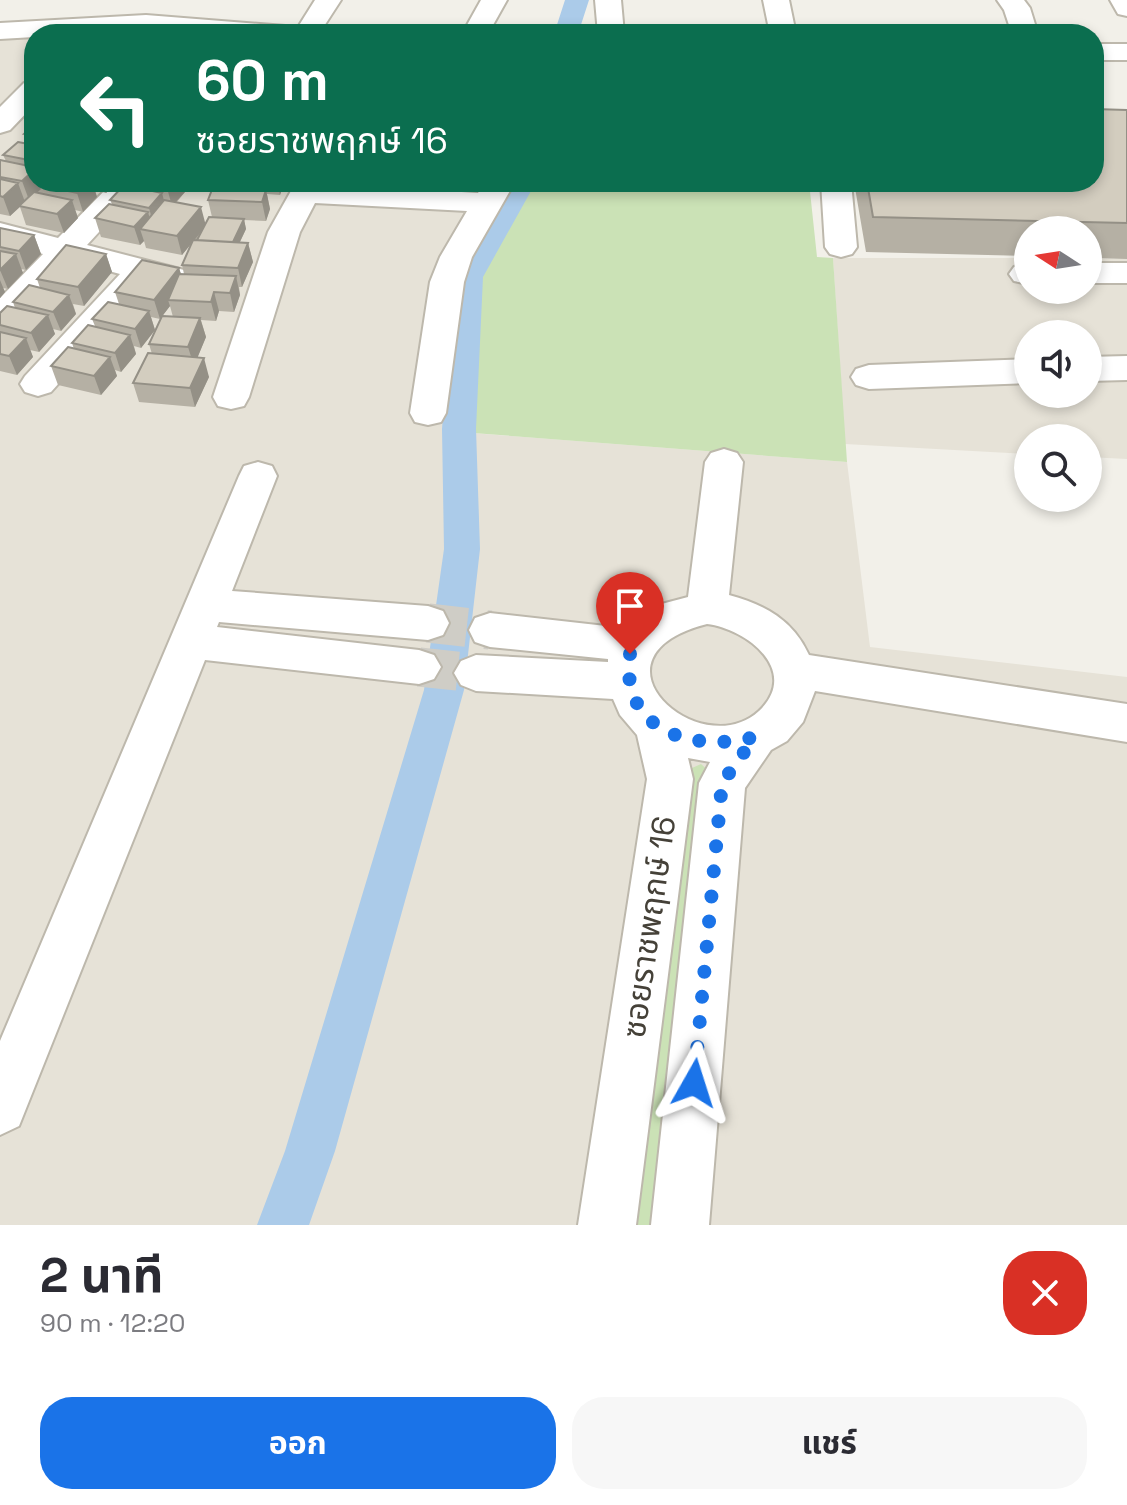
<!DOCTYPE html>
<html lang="th">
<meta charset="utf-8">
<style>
:root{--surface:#fff;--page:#f7f7f7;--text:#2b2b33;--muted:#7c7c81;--accent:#1a73e8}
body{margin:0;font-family:"Space Grotesk","Noto Sans Thai",sans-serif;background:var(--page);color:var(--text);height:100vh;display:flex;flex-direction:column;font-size:30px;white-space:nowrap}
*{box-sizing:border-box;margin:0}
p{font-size:26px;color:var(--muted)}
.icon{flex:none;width:44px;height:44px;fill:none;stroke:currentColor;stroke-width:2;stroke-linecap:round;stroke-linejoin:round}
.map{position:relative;height:1225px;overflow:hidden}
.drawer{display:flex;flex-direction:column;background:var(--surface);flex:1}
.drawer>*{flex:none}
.hud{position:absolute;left:24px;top:24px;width:1080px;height:168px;border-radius:32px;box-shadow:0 4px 12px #0003;background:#0b6e4f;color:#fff;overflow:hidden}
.needle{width:52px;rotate:282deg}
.tools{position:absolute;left:1014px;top:216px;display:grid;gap:16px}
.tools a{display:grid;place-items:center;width:88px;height:88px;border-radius:50%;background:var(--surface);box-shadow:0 4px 12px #0003;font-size:40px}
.pin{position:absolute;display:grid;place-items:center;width:68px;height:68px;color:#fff;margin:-82px -34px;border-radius:50% 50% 50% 0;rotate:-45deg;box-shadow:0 0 8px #0007}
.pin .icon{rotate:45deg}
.me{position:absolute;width:88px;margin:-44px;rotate:6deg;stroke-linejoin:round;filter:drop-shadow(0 0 6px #0008)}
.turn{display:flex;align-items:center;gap:28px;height:168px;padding:0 40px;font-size:36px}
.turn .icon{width:104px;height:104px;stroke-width:2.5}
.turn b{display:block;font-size:56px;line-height:68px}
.round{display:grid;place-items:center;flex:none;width:84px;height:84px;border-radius:32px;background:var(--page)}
.overview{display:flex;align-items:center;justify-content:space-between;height:136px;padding:0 40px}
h1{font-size:48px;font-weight:700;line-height:60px}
.cta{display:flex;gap:16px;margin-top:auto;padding:16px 40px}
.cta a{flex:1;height:92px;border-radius:32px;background:var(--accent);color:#fff;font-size:32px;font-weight:700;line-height:92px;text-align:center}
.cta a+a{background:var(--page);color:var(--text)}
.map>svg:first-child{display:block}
</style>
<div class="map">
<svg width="1127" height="1225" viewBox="0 0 1127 1225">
<rect width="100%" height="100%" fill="#f2f0e9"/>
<path fill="#e6e2d7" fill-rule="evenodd" d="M 34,34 L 34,182 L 513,182 L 462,273 L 446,431 L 847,462 L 870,647 L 1127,677 L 1127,1225 L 0,1225 L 0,37 Z
M 833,258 L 1028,258 L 1028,290 L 1088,290 L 1088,259 L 1127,259 L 1127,459 L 1088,457 L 1088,438 L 1028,438 L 1028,454 L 845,444 ZM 1028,334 L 1088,334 L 1088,394 L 1028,394 Z"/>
<path fill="#cbe2b6" d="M 531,182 L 809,182 L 817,257 L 833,258 L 847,462 L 473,433 L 479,279 Z
M 701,764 L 712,774 L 660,1225 L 626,1225 L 683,772 Z"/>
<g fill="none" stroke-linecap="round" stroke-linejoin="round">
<path fill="#abcbe9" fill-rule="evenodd" d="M 565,0 L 589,0 L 578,34 L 554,34 Z
M 508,182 L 536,182 L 483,277 L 476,429 L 480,549 L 464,690 L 335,1151 L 309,1225 L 257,1225 L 285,1151 L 424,690 L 444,549 L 442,429 L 453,277 Z"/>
<path stroke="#cfcdc6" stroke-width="39" stroke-dasharray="39 19" stroke-linecap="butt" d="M 428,623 L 490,630
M 419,667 L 476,673"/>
<g stroke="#bdb8ac" stroke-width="4">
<path id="minor" d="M 315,0 L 341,0 L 319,34 L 146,31 L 34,34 L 34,37 L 0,39 L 0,23 L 146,15 L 298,27 Z
M 481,0 L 507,0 L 488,34 L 462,34 Z
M 595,0 L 621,0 L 624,34 L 598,34 Z
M 763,0 L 789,0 L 796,34 L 770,34 Z
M 997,0 L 1024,0 L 1030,8 L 1038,34 L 1012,34 L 1004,10 Z
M 1110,0 L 1127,0 L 1127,16 L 1118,14 Z
M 1094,44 L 1127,44 L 1127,60 L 1094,60 Z
M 34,81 L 34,105 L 10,130 L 0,133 L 0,107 L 24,83 Z
M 113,182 L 145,182 L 87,245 L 184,270 L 189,277 L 184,284 L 172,287 L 150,281 L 51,392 L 38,396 L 25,392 L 20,384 L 25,376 L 120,274 L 72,261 L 12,326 L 0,329 L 0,298 L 43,254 L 0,243 L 0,223 L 58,238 Z
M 296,182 L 478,193 L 485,182 L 515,182 L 472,257 L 464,282 L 446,413 L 441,422 L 428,425 L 415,422 L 410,413 L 430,282 L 440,257 L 467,211 L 315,203 L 300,232 L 249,397 L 244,406 L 231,409 L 218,406 L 213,397 L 268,232 Z
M 821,182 L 851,182 L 857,247 L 852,254 L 841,257 L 830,254 L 825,247 Z
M 1088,263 L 1127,263 L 1127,283 L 1088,283 Z
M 1026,264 L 1028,284 L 1014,281 L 1009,274 L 1014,267 Z
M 1127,356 L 1127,380 L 1088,381 L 1088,357 Z
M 1028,359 L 1028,383 L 869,389 L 856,385 L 851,377 L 856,369 L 869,365 Z
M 724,449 L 737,453 L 743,462 L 729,595 C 766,605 793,620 809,655 L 1127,704 L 1127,742 L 815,691 L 803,722 L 787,741 L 771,750 L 745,788 L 709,1225 L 651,1225 L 699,783 L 710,762 L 688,758 L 693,779 L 636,1225 L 578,1225 L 647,779 L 637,735 L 620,715 L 613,699 L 476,691 L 461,685 L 454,673 L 461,661 L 476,655 L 608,662 L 608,659 L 490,647 L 475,642 L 469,630 L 475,618 L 490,613 L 606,626 L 632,620 L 654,606 L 688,597 L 705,462 L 711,453 ZM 707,624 C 747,629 801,671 759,711 C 700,765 578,657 707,624 Z
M 258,462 L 272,466 L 277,476 L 232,591 L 428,606 L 443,611 L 449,623 L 443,635 L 428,640 L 219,622 L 217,627 L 419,650 L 434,655 L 441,667 L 434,679 L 419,684 L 205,660 L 19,1126 L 0,1135 L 0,1041 L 239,476 L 244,466 Z"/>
</g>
<use href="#minor" fill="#fff" fill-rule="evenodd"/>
</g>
<path fill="#b5b0a4" d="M 1127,110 L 1127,259 L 1088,258 L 1088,230 L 1028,230 L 1028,256 L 866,252 L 854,182 L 1094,182 Z
M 34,125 L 34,182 L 116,182 L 106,193 L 95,190 L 97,197 L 83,212 L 75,210 L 78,218 L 64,233 L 26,225 L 20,207 L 10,216 L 0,214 L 0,160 L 6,161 L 3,155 L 27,144 L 24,134 Z
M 130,182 L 198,182 L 192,188 L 183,187 L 185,192 L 176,203 L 205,224 L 212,217 L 208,200 L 215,182 L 284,182 L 280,195 L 267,194 L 270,209 L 266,221 L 244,220 L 246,229 L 240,242 L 248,243 L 253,262 L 242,287 L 239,287 L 240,295 L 234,312 L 219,311 L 216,321 L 201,320 L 206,337 L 197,358 L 209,377 L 195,407 L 139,402 L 133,383 L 152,354 L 149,344 L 173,317 L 170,306 L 160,319 L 151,317 L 155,330 L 141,348 L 134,346 L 136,354 L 121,372 L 115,370 L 117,376 L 101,395 L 58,385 L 51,366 L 74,349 L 72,343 L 95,326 L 92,319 L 119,304 L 115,292 L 179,268 L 181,274 L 184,274 L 182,265 L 192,242 L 182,255 L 146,248 L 144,241 L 140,245 L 101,237 L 95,218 L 112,204 L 110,200 L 131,187 Z
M 0,228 L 34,235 L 41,254 L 26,270 L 21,269 L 23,273 L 8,289 L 3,288 L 5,292 L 0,298 Z
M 106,254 L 112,272 L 84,306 L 73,304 L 76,314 L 61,331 L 53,329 L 55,334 L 39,352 L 30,350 L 33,357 L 17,375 L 0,371 L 0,313 L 15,308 L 13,302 L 40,288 L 37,279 Z"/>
<path fill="#949086" d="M 34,170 L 34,182 L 42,182 L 39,185 L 41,189 L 29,200 L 22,181 Z
M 87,182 L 92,182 L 97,197 L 83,212 L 77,193 Z
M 102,182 L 116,182 L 106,193 Z
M 172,182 L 182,182 L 185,192 L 172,206 L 167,188 Z
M 190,182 L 198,182 L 192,188 Z
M 253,182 L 255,182 L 258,197 L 250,190 Z
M 279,182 L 284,182 L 280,195 L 278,185 Z
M 18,183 L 25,202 L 10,216 L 3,197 Z
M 266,190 L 270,209 L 266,221 L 262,202 Z
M 162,193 L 167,212 L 154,226 L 149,208 Z
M 72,200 L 78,218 L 64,233 L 57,214 Z
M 201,207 L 206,226 L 182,255 L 177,236 Z
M 148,212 L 153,230 L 140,229 L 144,241 L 140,245 L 134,227 Z
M 244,219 L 246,229 L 235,252 L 233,242 Z
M 34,235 L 41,254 L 26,270 L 19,251 Z
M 248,243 L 253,262 L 242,287 L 238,268 Z
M 16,254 L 23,273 L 8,289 L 0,270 Z
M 106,254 L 112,272 L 84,306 L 78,287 Z
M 179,268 L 185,287 L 168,300 L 170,306 L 160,319 L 154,300 Z
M 236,276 L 240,295 L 234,312 L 230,293 Z
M 0,280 L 5,292 L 0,298 Z
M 214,292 L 219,311 L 216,321 L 211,302 Z
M 69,295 L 76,314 L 61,331 L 53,312 Z
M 149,311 L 155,330 L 141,348 L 135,329 Z
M 48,315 L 55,334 L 39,352 L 31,333 Z
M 200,318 L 206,337 L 194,366 L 188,347 Z
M 130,335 L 136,354 L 121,372 L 115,353 Z
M 26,338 L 33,357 L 17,375 L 9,356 Z
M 110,357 L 117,376 L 101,395 L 94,376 Z
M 204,358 L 209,377 L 195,407 L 190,388 Z"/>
<path fill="#d3cdbf" stroke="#949086" stroke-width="2" d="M 298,26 L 341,30 L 338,34 L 292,34 Z
M 238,30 L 278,34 L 235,34 Z
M 1094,109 L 1127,110 L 1127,223 L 873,217 L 867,182 L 1094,182 Z
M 34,125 L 34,136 L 24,134 Z
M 18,142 L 34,145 L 34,161 L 3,155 Z
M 0,160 L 34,167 L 34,170 L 22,181 L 0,177 Z
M 0,179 L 18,183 L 3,197 L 0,196 Z
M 43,182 L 87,182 L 77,193 L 39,185 Z
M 140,182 L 172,182 L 167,188 Z
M 215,182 L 253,182 L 250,190 L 266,190 L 262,202 L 208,200 Z
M 255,182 L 279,182 L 278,185 L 256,184 Z
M 124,185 L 162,193 L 149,208 L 110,200 Z
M 34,192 L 72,200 L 57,214 L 19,206 Z
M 164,200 L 201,207 L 177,236 L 140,229 Z
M 109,204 L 148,212 L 134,227 L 95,218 Z
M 209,217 L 244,219 L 233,242 L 197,240 Z
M 0,228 L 34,235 L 19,251 L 0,247 Z
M 193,240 L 248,243 L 238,268 L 182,265 Z
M 66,245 L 106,254 L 78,287 L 37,279 Z
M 0,251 L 16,254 L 0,270 Z
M 142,260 L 179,268 L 154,300 L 115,292 Z
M 179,274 L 236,276 L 230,293 L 214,292 L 211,302 L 168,300 Z
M 29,285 L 69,295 L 53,312 L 13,302 Z
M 108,302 L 149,311 L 135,329 L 92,319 Z
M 7,306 L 48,315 L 31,333 L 0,325 L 0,313 Z
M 162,316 L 200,318 L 188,347 L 149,344 Z
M 88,325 L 130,335 L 115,353 L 72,343 Z
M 0,332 L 26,338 L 9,356 L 0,354 Z
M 68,347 L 110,357 L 94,376 L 51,366 Z
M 148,353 L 204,358 L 190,388 L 133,383 Z"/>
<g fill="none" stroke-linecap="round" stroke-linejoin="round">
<path stroke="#1a73e8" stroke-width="14" stroke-dasharray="0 25.2" d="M 630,654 C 619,731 693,753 755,737 L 722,783 L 694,1083"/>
</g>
<g text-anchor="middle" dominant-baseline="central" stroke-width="8" stroke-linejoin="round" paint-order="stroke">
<g font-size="32" fill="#454138" stroke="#fff">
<text transform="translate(649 927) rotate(-82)">ซอยราชพฤกษ์ 16</text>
</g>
</g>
</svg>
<div class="tools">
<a><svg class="needle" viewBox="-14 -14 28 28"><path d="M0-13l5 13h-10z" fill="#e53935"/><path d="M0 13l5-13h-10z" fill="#7c7c81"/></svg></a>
<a><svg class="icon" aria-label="sound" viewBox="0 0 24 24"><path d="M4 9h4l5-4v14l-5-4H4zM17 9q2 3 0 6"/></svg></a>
<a><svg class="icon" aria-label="search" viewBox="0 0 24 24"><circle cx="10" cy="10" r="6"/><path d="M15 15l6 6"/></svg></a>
</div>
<div class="pin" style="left:630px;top:654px;background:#d93025"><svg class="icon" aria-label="arrive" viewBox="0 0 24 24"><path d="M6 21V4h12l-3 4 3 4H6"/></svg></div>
<svg class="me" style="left:694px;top:1083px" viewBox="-20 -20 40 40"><path d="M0-17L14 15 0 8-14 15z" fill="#1a73e8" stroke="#fff" stroke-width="4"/></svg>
<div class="hud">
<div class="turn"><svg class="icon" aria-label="left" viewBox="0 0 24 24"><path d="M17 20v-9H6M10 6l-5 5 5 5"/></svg><div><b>60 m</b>ซอยราชพฤกษ์ 16</div></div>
</div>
</div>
<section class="drawer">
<div class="overview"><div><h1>2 นาที</h1><p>90 m · 12:20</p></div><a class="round" style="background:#d93025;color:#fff"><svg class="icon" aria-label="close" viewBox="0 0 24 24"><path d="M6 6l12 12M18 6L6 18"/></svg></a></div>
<div class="cta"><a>ออก</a><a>แชร์</a></div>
</section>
